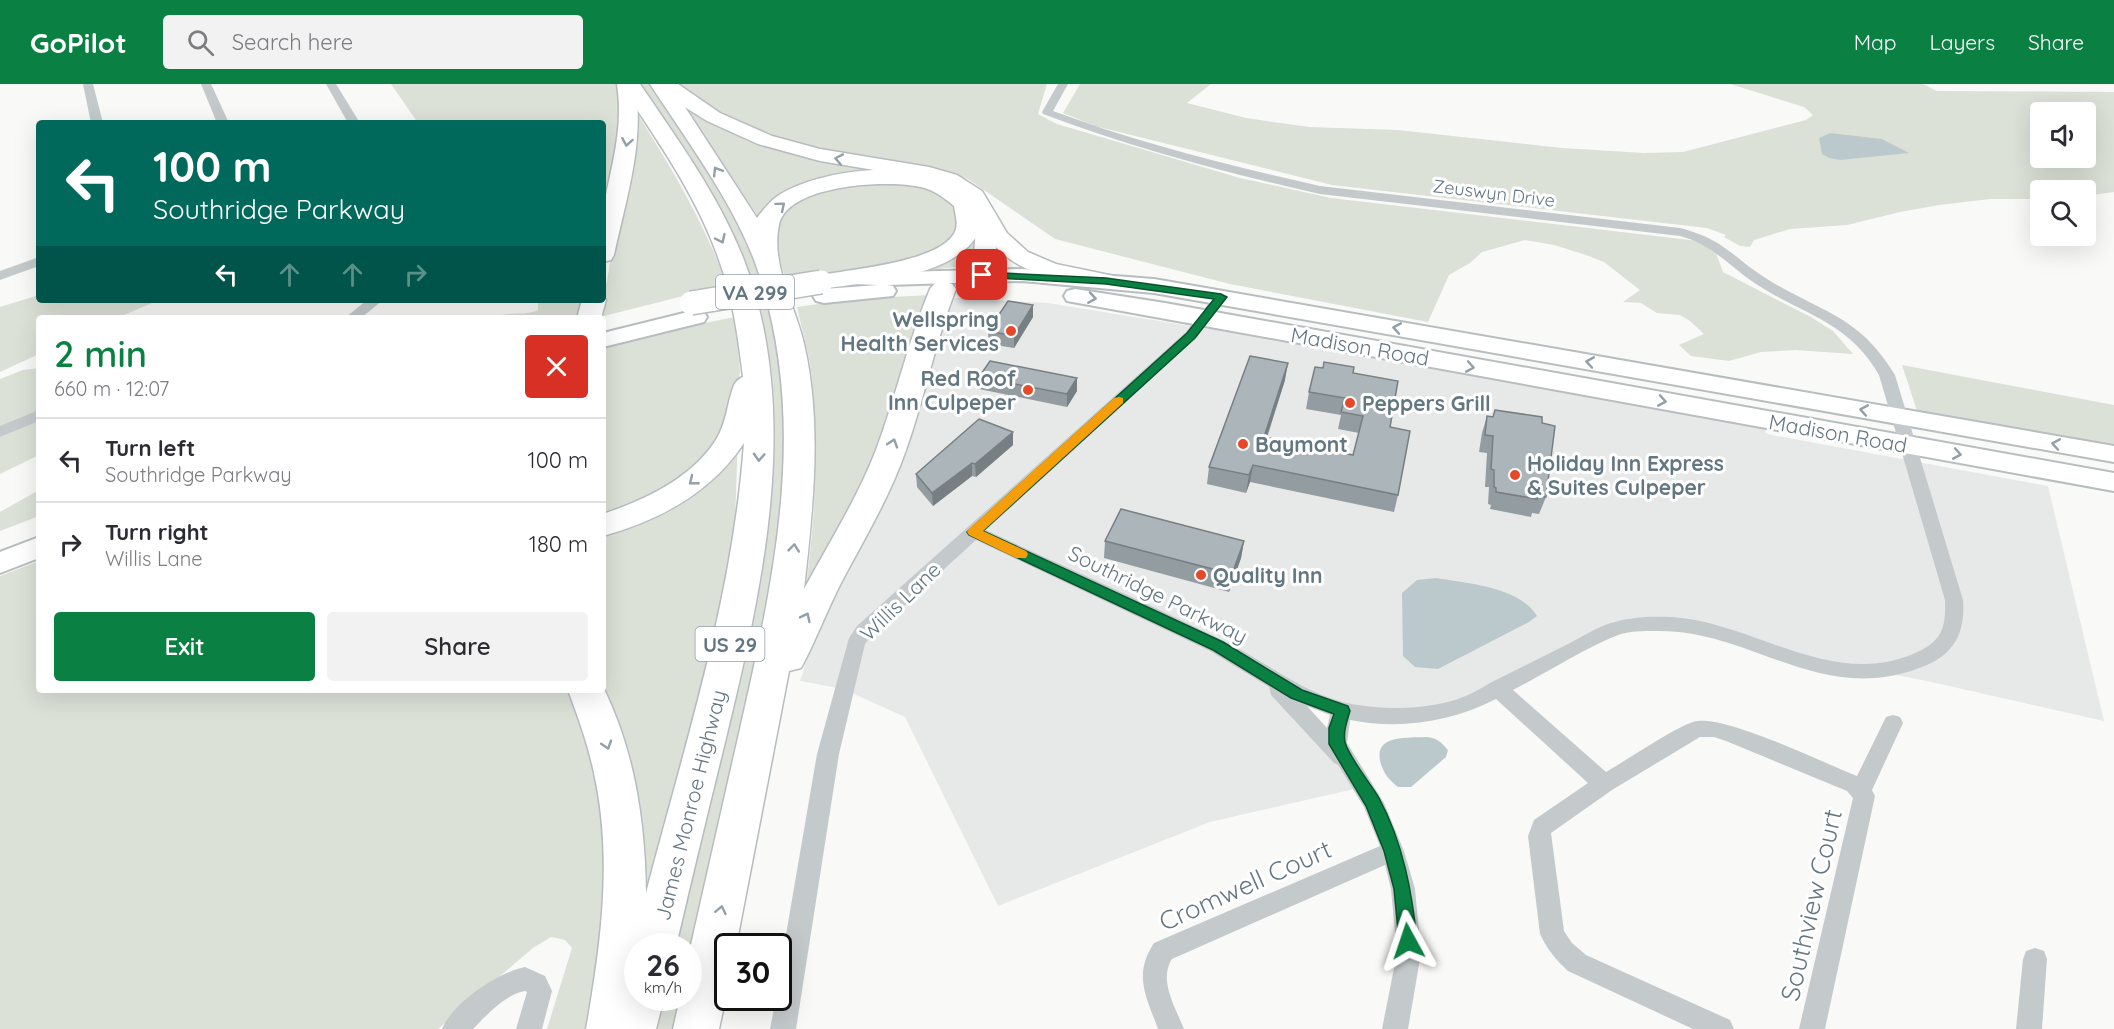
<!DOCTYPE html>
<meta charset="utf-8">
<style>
:root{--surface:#fff;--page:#f2f2f3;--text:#2b2b33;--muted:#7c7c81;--line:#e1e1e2;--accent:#0b8043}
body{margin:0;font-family:Quicksand,sans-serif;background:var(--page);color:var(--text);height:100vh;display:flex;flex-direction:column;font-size:22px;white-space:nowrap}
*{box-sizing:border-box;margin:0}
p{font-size:20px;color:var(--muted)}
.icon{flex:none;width:33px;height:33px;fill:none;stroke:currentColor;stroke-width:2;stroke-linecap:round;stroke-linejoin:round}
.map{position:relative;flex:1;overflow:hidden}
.details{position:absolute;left:36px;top:231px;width:570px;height:378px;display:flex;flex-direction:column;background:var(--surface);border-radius:6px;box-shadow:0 6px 24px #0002}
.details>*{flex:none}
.guide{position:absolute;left:36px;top:36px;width:570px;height:183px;border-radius:6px;box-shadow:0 6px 24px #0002;background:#00695c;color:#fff;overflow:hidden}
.fabs{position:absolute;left:2030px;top:18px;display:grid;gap:12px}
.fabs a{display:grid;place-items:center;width:66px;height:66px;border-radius:6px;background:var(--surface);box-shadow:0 6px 24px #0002;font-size:30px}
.speed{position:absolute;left:624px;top:849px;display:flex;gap:12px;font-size:30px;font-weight:700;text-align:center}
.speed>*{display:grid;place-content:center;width:78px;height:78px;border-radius:50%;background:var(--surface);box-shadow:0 6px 24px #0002;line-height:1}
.speed small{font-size:15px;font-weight:400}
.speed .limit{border:3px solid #111;border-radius:9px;background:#fff;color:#111}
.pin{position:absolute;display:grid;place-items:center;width:51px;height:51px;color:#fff;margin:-26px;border-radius:12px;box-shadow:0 3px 9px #0006}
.me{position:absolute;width:66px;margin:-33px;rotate:355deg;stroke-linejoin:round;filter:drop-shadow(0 0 4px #0008)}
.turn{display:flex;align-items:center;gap:21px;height:126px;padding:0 18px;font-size:27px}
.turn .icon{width:78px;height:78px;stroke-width:2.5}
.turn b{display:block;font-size:42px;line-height:51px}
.lanes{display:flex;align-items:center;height:57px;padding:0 18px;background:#0003;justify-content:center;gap:30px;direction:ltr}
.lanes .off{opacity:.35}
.round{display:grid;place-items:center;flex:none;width:63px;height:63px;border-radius:6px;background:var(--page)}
.headline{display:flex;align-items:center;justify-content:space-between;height:102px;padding:0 18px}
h1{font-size:36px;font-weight:600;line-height:45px;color:var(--accent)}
.action{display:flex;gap:12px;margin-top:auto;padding:12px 18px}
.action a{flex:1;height:69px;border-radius:6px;background:var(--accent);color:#fff;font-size:24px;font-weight:600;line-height:69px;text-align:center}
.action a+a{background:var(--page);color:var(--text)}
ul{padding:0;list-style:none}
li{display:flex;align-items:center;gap:18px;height:84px;padding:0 18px;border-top:2px solid var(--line)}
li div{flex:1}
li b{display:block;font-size:22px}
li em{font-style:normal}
header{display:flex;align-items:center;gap:36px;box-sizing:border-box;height:84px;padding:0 30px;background:var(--accent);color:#fff}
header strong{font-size:28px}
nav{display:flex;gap:33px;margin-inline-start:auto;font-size:21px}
.search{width:420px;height:54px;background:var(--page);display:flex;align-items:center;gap:15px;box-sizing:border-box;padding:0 21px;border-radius:6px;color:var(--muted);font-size:22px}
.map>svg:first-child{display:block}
</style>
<header>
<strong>GoPilot</strong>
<div class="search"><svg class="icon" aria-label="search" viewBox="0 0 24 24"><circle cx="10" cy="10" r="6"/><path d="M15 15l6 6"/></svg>Search here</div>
<nav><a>Map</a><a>Layers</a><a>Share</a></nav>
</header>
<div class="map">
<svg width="2114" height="945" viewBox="0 0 2114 945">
<rect width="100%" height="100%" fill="#f9f9f7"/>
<path fill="#e7e9e8" d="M 955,214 L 1048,219 L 1209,245 L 1217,244 L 1766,340 L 1765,349 L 1772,351 L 2048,402 L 2104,637 L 1927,597 L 1766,566 L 1704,544 L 1619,544 L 1498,604 L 1411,632 L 1297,610 L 1363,703 L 1210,738 L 998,822 L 905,633 L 843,605 L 800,597 L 825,519 L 948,216 Z"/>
<path fill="#dbe1d7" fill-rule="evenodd" d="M 391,0 L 619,0 L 624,13 L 603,139 L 603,39 L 418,39 Z
M 637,0 L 653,0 L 724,109 L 763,191 L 785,296 L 786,436 L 689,901 L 688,862 L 668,862 L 742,561 L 758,241 Z
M 675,0 L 1047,0 L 1038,30 L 1057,40 L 1240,94 L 1331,114 L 1698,157 L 1716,169 L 1723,188 L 1811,233 L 1833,247 L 1853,270 L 1795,266 L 1761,268 L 1729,277 L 1691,272 L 1679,261 L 1704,250 L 1690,237 L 1680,231 L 1657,229 L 1641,219 L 1623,218 L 1640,206 L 1604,178 L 1586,171 L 1554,161 L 1525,156 L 1482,168 L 1470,179 L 1449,191 L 1428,238 L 1230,200 L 1055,155 L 968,95 L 925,81 L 822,67 L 780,54 L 735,39 Z
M 1080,0 L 1211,0 L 1187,19 L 1246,34 L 1309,43 L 1398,46 L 1562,64 L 1644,69 L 1683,68 L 1806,36 L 1813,31 L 1804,23 L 1730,0 L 1923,0 L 1937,7 L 2114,8 L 2114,108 L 2085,112 L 2085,106 L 2040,106 L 2040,115 L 1990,115 L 1939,121 L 1900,128 L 1847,141 L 1790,145 L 1754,156 L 1750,163 L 1740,162 L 1724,153 L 1726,151 L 1707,144 L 1332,101 L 1095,42 L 1063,29 ZM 2040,28 L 2085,28 L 2085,74 L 2040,74 Z
M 635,26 C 671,83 704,138 727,201 L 596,234 L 607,197 Z
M 696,26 L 713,36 L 870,85 L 832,93 L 763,133 L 758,132 L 688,31 Z
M 918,99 L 955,118 L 957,147 C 923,190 837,187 785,193 L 774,159 L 774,134 L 821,102 Z
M 975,153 L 983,154 L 977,186 L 953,183 L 918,188 L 966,162 Z
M 39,211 L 39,216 L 159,216 L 117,234 L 39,234 L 39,270 L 0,288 L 0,223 Z
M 930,211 L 895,338 L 803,525 C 814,449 820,373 812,296 C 810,271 802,247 797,223 L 854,215 Z
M 538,216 L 585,216 L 575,234 L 493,234 C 510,226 523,233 538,226 Z
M 735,233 L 740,287 L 733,332 L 700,385 L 603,436 L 603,263 L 674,245 Z
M 1902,281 L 2114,321 L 2114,364 L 1918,330 Z
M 39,284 L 39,371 L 0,390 L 0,295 L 23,286 Z
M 738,348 L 734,469 L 648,823 L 603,606 L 603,446 L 634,437 Z
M 39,406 L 39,432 L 0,447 L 0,428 Z
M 39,477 L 39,606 L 577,606 L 611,711 L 604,945 L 547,945 L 572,864 L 565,856 L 551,853 L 533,864 L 438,945 L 0,945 L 0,492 Z
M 656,914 L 686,914 L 678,945 L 648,945 Z"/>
<path fill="#bcc9cc" d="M 1830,49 L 1882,55 L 1909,69 L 1840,76 L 1829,74 L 1822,70 L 1819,54 Z
M 1436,494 C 1466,499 1520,503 1537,532 L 1529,538 L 1438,585 L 1415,583 L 1403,572 L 1402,509 L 1417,496 Z
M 1425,653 C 1436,653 1441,658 1448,666 L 1446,673 L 1411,703 L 1398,703 C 1389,696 1384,690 1381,680 C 1372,651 1405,654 1425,653 Z"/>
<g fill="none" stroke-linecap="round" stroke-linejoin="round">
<g stroke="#b8bdc0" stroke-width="4">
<path id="primary" d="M 1022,185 L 1154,195 L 2114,362 L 2114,378 L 1154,209 L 1022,197 L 887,201 L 893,202 L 896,207 L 893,212 L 824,219 L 816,217 L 813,212 L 816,207 L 824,205 L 878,201 L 854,200 L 851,195 L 854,190 L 862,189 Z
M 1075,205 L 1165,219 L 2114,389 L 2114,407 L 1067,217 L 1064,212 L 1067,207 Z
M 696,226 L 704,228 L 707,233 L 704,238 L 603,263 L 603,249 Z
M 39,453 L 39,474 L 0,489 L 0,468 Z"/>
</g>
<g stroke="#b7bcbf" stroke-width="3">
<path id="trunk" d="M 617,0 L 635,0 C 645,58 626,115 614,171 L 611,176 L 603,178 C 603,161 601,142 603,126 C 611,82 624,45 617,0 Z
M 658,0 L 678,0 L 720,29 L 772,52 L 820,65 L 929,83 L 957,91 L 982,107 L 1007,149 L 1028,168 L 1056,180 L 1114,192 L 1117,197 L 1114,202 L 1106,204 C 1070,196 1022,193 996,163 L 993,205 L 990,210 L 982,212 L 974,210 L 971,205 L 977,133 L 971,119 L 961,110 L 928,95 L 820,77 L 758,60 L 707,37 L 683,22 Z
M 603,212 L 606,216 L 601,234 L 577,234 L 582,216 L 603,216 Z"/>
</g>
<g stroke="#b7bcbf" stroke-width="3">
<path id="motorway" d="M 620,0 L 640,0 C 678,56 719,112 744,176 C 802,330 763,500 726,654 C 709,723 692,793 676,862 L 638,862 L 638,914 L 664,914 L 656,945 L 586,945 C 601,861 613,774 594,689 C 588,660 578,633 568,606 L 603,606 L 603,603 C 635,668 645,738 646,809 C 685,660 733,513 744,359 C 711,409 660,436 603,452 L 603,430 C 645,416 694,393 717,354 C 727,337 727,319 734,301 C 736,297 740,294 743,293 C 738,253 733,214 719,176 C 697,112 657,56 620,0 Z
M 650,0 L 670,0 L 757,134 C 763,126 771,116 779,111 C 822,84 923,73 963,107 C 968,110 974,114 976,120 C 979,126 979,135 981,142 C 965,194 865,198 821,205 L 812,203 L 809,198 L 812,193 C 843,185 945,180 956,145 C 958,138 955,129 954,122 C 942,112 931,104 915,102 C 883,96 787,101 779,141 C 770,182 797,224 805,264 C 822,342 813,426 804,505 C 829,459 857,415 876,366 C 896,313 908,257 930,205 L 934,200 L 943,197 L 952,200 L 956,205 C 935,257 925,313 906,366 C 890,412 865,454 842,497 C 827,526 816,556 801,584 L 789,587 L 736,862 L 728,862 L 728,903 L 719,945 L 673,945 L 680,914 L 688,914 L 688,874 C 706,795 724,715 742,636 C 776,486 808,337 758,187 C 737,123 687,57 650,0 Z"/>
</g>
<path fill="#c4cacc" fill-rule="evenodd" d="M 83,0 L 93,0 L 103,39 L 91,39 Z
M 201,0 L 211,0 L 229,39 L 217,39 Z
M 326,0 L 336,0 L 360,39 L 348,39 Z
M 1058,0 L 1068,0 L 1053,27 C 1139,59 1230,82 1320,102 L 1680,144 C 1724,155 1732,173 1767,195 C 1822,229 1859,231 1895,291 L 1963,516 C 1965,547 1956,568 1927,581 C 1821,626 1753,544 1654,547 C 1643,547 1629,547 1618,551 C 1585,564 1546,589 1513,606 L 1606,688 C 1624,678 1681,639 1697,637 C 1728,632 1824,679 1857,692 L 1886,633 L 1893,631 L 1900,633 L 1903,639 L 1872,706 L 1875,712 L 1825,945 L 1799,945 L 1853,714 L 1847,707 L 1726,657 L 1714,653 L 1700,653 L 1612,706 L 1551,749 L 1564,847 L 1572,859 L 1586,871 L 1730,936 L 1734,945 L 1693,945 L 1568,887 C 1556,876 1547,865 1540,850 L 1528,752 L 1534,736 L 1588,699 L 1496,615 C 1451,638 1400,646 1350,636 L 1347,659 L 1384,719 L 1404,767 L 1415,805 L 1421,869 L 1408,945 L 1382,945 L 1397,869 L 1391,805 L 1385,781 L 1172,875 C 1158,896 1176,925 1184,945 L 1158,945 C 1146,912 1133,891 1154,859 L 1380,762 L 1364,723 L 1338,681 L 1334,679 L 1271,611 L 1269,603 L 1210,567 L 976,456 L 871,552 L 865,560 L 839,670 L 796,945 L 770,945 L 776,914 L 778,914 L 778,897 L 817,670 L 849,554 L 857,542 L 1186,248 L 1216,210 L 1226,210 L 1228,213 L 1196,254 L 986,446 C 1065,483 1146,518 1224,557 C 1269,579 1307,613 1358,621 C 1391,626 1427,625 1458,615 C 1470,611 1481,604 1492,598 C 1517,585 1543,573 1568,560 C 1582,553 1597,543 1611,539 C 1630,533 1650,532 1670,533 C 1752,537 1830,605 1913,570 C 1942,558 1946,545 1945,516 L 1879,291 C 1848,237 1805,232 1756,200 C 1730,183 1712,160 1680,152 L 1320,110 C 1227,89 1133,64 1043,30 L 1042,28 ZM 1307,622 L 1330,631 L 1327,644 Z
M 39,173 L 39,182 L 0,196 L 0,187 Z
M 367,216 L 383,216 L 361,234 L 345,234 Z
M 39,326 L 39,337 L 0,353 L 0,342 Z
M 2035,864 L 2044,867 L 2047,875 L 2042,945 L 2016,945 L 2023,875 L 2026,867 Z
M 525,883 L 545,892 L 552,907 L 542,945 L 516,945 L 527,908 L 525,907 C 504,911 487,931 473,945 L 442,945 C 453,919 497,889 525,883 Z"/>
<use href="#primary" fill="#fff" fill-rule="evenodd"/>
<use href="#trunk" fill="#fff" fill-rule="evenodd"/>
<use href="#motorway" fill="#fff" fill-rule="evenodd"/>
<g stroke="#b8bdc0" stroke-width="26" stroke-linecap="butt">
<path id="primary-bridge" d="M 691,219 L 821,198"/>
</g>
<use href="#primary-bridge" stroke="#fff" stroke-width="23"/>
</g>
<path fill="#939ca0" d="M 1033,221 L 1033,233 L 1014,264 L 989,260 L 988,247 Z
M 1353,289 L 1390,343 L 1398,411 L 1394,428 L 1250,398 L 1246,409 L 1207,400 L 1209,383 L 1285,296 L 1267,354 L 1353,371 L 1359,349 L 1338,345 L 1341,331 L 1306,325 L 1309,308 Z
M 979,293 L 1077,307 L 1067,323 L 979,305 Z
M 1495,326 L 1546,413 L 1539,430 L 1532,429 L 1531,433 L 1490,425 L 1491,421 L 1488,420 L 1489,403 L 1485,403 L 1487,369 L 1479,368 L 1482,349 L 1487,332 L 1493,333 Z
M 1013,361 L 976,393 L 972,392 L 933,422 L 917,403 L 916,390 Z
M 1105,457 L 1244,457 L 1241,474 L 1229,508 L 1104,474 Z"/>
<path fill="#787f82" d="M 1033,221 L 1033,233 L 1014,264 L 1014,252 Z
M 1288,279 L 1285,296 L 1261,370 L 1264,353 Z
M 1077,294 L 1077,307 L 1067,323 L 1067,310 Z
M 1013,348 L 1013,361 L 976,393 L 975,380 Z
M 972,379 L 972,392 L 933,422 L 932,409 Z
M 1253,381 L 1250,398 L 1246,409 L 1249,391 Z
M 1244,457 L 1241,474 L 1229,508 L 1232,490 Z"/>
<path fill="#abb5ba" stroke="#787f82" stroke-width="1.5" d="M 1008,217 L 1033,221 L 1014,252 L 988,247 Z
M 1250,272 L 1288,279 L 1264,353 L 1353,371 L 1363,332 L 1341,328 L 1345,314 L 1309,308 L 1315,283 L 1323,284 L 1324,278 L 1354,283 L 1353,289 L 1398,297 L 1390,343 L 1410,347 L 1398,411 L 1253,381 L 1249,391 L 1209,383 Z
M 990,277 L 1077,294 L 1067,310 L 979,293 Z
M 1495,326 L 1542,333 L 1542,339 L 1555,342 L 1546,413 L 1537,412 L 1537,415 L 1496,408 L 1496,404 L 1494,403 L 1494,386 L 1491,385 L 1493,352 L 1485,351 L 1487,332 L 1493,333 Z
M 979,335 L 1013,348 L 975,380 L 972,379 L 932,409 L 916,390 Z
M 1121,425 L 1244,457 L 1232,490 L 1105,457 Z"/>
<defs><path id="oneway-chevron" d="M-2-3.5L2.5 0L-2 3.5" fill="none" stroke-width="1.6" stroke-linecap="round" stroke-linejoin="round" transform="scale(1.5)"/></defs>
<g stroke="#92a0a8">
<use href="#oneway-chevron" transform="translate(627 58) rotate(100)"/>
<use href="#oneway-chevron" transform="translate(839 75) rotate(-169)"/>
<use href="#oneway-chevron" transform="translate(717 87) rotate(-122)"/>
<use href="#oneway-chevron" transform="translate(781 122) rotate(-40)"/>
<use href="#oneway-chevron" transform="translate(721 155) rotate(65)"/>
<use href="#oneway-chevron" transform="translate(1092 214) rotate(9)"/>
<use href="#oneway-chevron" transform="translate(1397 244) rotate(-170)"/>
<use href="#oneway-chevron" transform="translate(1590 278) rotate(-170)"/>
<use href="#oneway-chevron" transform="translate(1470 283) rotate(10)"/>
<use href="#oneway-chevron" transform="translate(1662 317) rotate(10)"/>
<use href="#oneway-chevron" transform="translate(1864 326) rotate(-170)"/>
<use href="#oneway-chevron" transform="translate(893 359) rotate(-72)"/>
<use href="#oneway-chevron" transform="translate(2056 360) rotate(-170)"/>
<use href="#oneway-chevron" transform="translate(1957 370) rotate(10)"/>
<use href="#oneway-chevron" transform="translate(759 373) rotate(93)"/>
<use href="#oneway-chevron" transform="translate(693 397) rotate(141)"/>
<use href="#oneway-chevron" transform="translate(794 464) rotate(-84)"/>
<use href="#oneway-chevron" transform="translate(806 533) rotate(-64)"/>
<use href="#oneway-chevron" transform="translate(607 661) rotate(72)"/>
<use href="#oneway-chevron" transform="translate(721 826) rotate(-78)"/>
</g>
<path fill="#0b8043" stroke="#07532c" stroke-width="1.5" d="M 982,188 L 1106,194 L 1221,210 L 1227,213 L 1195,254 L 983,447 L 1223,558 L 1302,606 L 1348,622 L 1350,627 C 1347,637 1343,648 1345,658 C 1348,672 1371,700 1379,714 C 1403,759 1412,807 1417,857 L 1415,863 L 1408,865 L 1402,863 L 1399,857 L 1394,805 L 1384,767 L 1366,722 L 1329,660 L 1329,644 L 1334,630 L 1291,614 L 1213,566 L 969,451 L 967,448 L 1187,249 L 1214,215 L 1106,200 L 979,193 L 977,191 Z"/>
<path fill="#f59e0b" d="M 1119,313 L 1123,314 L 1123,319 L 983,447 L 1026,467 L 1028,470 L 1026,474 L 1016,474 L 969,451 L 967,448 L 969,445 L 1114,314 Z"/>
<g fill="#e74828" stroke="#fff" stroke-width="2">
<circle cx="1011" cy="247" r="6"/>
<circle cx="1028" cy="306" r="6"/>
<circle cx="1350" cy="319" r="6"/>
<circle cx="1243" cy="360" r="6"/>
<circle cx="1515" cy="391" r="6"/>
<circle cx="1201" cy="491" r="6"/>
</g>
<g text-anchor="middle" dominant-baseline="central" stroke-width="6" stroke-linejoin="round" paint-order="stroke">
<g font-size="18" fill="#637782" stroke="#fff">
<text transform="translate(1494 109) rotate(7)">Zeuswyn Drive</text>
</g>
<g fill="#fff" stroke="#92a0a8" stroke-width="1.5">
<rect x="716" y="191" width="78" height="34" rx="4.5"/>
<rect x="695.5" y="543" width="69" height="34" rx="4.5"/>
</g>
<g font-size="20" font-weight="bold" fill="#637782">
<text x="755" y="208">VA 299</text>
<text x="730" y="560">US 29</text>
</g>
<g font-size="21" font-weight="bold" fill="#637782" stroke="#fff" text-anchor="start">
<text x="999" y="235" text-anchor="end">Wellspring<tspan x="999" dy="24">Health Services</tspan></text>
<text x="1016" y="294" text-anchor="end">Red Roof<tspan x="1016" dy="24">Inn Culpeper</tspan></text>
<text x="1362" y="319">Peppers Grill</text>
<text x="1255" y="360">Baymont</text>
<text x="1527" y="379">Holiday Inn Express<tspan x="1527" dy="24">&amp; Suites Culpeper</tspan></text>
<text x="1213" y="491">Quality Inn</text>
</g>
<g font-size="21" fill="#637782" stroke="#fff">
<text transform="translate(1360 262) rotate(10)">Madison Road</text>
<text transform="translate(1838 349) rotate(10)">Madison Road</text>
<text transform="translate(1158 510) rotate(26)">Southridge Parkway</text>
<text transform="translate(900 517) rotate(-44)">Willis Lane</text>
<text transform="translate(690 721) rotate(-76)">James Monroe Highway</text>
</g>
<g font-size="26" fill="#637782" stroke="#fff">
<text transform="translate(1245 801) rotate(-24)">Cromwell Court</text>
<text transform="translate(1811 821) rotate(-77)">Southview Court</text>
</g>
</g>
</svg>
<div class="fabs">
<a><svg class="icon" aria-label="sound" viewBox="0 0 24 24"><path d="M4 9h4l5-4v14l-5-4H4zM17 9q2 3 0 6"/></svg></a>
<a><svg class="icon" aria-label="search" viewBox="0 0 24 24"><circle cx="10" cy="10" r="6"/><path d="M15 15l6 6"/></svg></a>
</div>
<div class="speed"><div>26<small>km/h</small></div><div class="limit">30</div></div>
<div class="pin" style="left:982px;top:191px;background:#d93025"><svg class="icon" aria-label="arrive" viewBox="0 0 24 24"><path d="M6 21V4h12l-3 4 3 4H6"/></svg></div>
<svg class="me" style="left:1408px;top:857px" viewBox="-20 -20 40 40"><path d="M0-17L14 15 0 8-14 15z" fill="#0b8043" stroke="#fff" stroke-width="4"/></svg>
<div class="guide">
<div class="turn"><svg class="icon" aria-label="left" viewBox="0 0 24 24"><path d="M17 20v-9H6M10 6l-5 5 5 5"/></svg><div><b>100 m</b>Southridge Parkway</div></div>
<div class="lanes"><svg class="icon" aria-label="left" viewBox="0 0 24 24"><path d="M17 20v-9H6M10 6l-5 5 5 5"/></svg><svg class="icon off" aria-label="ahead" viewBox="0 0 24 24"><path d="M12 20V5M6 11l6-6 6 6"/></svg><svg class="icon off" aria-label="ahead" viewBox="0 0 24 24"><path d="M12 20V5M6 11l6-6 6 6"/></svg><svg class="icon off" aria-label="right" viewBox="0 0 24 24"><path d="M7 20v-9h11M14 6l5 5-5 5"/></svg></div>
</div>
<section class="details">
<div class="headline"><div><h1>2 min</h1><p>660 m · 12:07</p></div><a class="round" style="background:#d93025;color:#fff"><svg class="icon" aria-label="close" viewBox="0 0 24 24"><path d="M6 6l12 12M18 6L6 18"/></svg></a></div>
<ul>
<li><svg class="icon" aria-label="left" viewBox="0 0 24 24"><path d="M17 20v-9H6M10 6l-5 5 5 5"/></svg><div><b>Turn left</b><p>Southridge Parkway</p></div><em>100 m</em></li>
<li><svg class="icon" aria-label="right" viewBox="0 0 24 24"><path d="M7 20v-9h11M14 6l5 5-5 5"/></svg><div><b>Turn right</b><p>Willis Lane</p></div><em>180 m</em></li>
</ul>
<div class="action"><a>Exit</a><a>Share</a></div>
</section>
</div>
